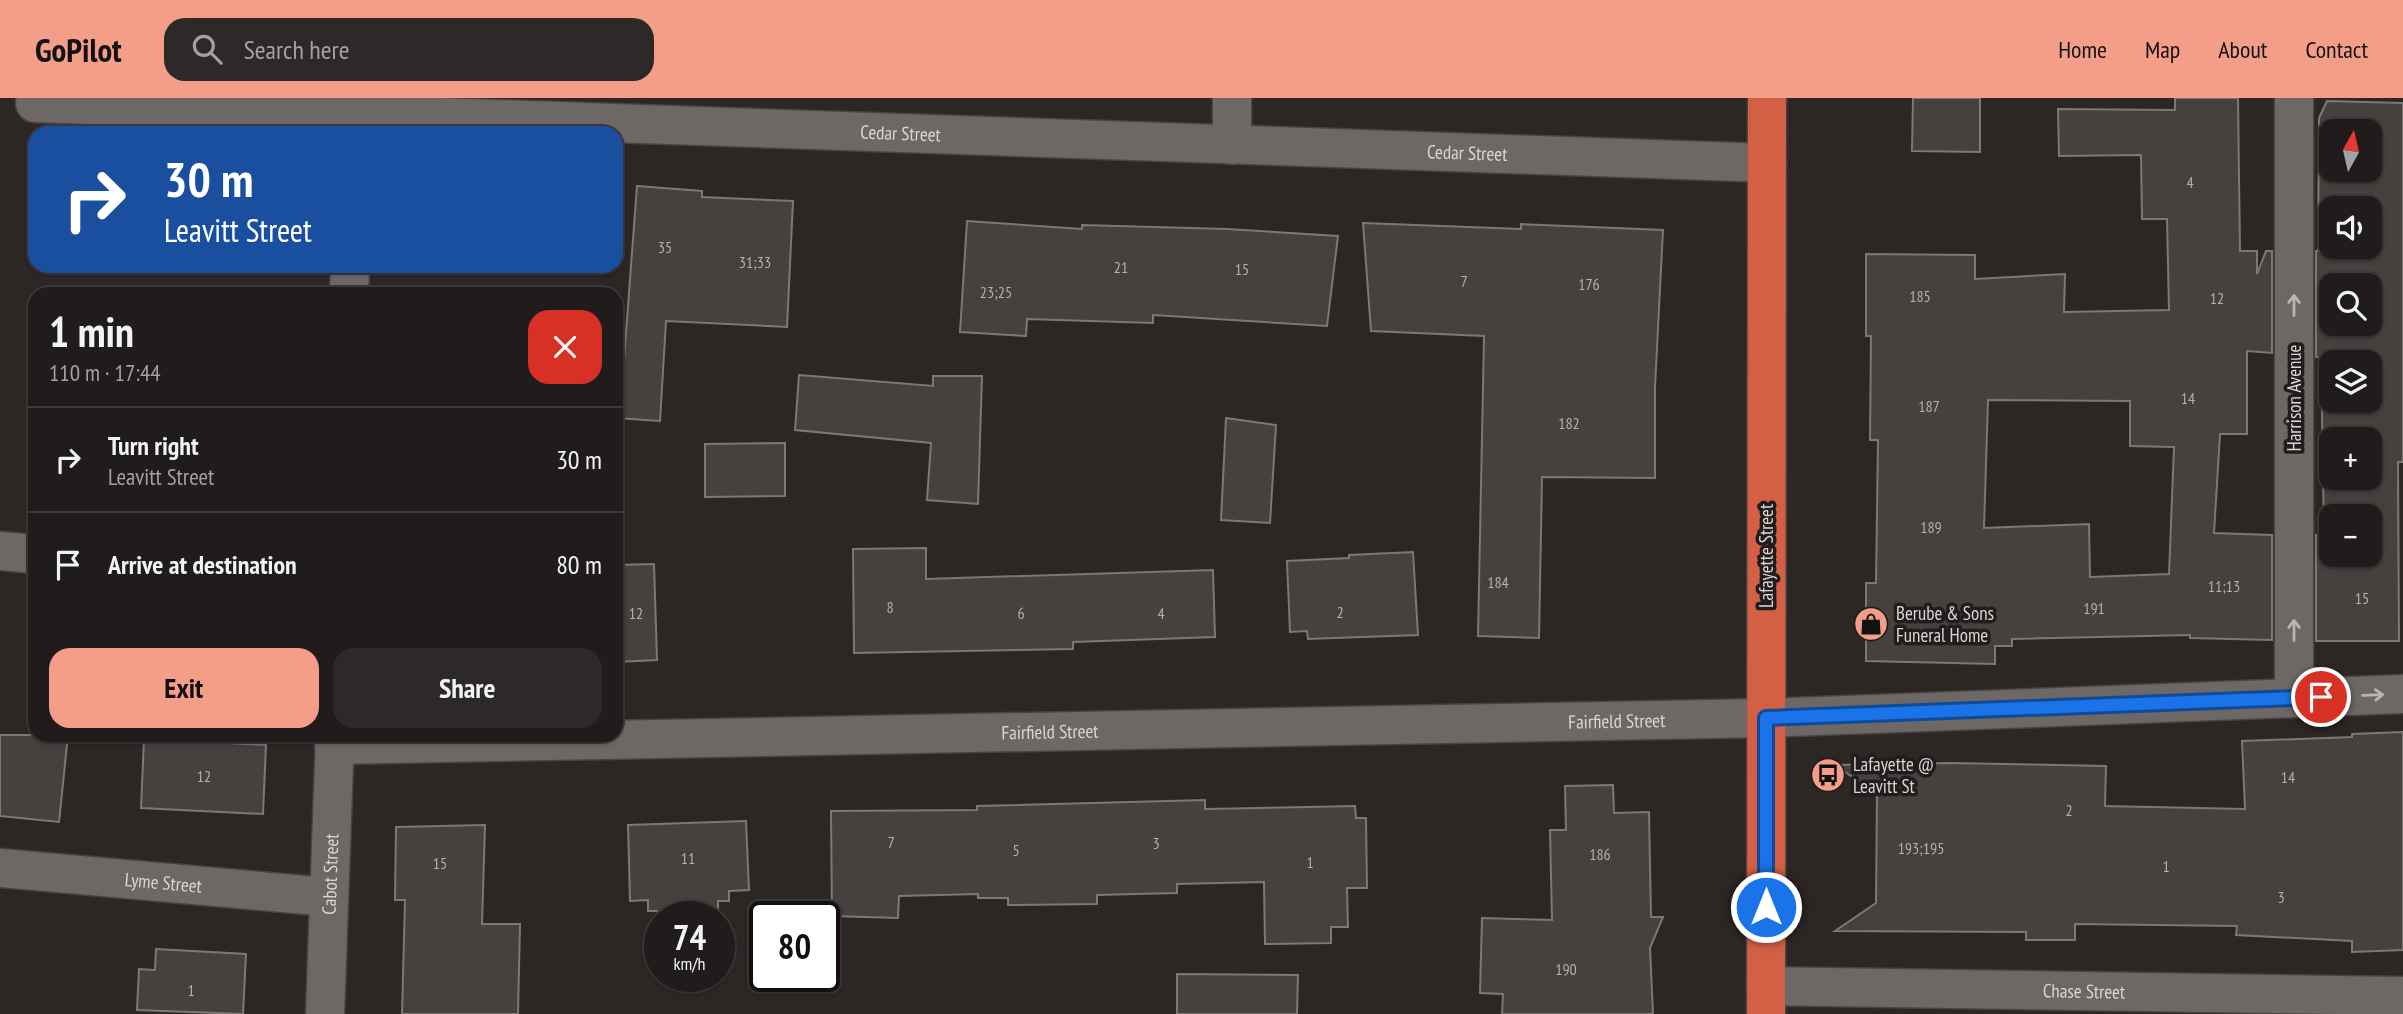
<!DOCTYPE html>
<meta charset="utf-8">
<style>
:root{--surface:#211c1c;--page:#2d2929;--text:#f1f3f6;--muted:#a2a1a3;--line:#3e3a3b;--accent:#f49e89}
body{margin:0;font-family:"PT Sans Narrow",sans-serif;background:var(--page);color:var(--text);height:100vh;display:flex;flex-direction:column;font-size:26px;white-space:nowrap}
*{box-sizing:border-box;margin:0}
p{font-size:23px;color:var(--muted)}
.icon{flex:none;width:38px;height:38px;fill:none;stroke:currentColor;stroke-width:2;stroke-linecap:round;stroke-linejoin:round}
.map{position:relative;flex:1;overflow:hidden}
.side{position:absolute;left:28px;top:189px;width:595px;height:455px;display:flex;flex-direction:column;background:var(--surface);border-radius:21px;box-shadow:0 2px 5px #0004,0 0 0 2px var(--line)}
.side>*{flex:none}
.guide{position:absolute;left:28px;top:28px;width:595px;height:147px;border-radius:21px;box-shadow:0 2px 5px #0004,0 0 0 2px var(--line);background:#1a4fa0;color:#fff;overflow:hidden}
.needle{width:46px;rotate:8deg}
.controls{position:absolute;left:2319px;top:21px;display:grid;gap:14px}
.controls a{display:grid;place-items:center;width:63px;height:63px;border-radius:14px;background:var(--surface);box-shadow:0 2px 5px #0004,0 0 0 2px var(--line);font-size:35px}
.speed{position:absolute;left:644px;top:803px;display:flex;gap:14px;font-size:35px;font-weight:700;text-align:center}
.speed>*{display:grid;place-content:center;width:91px;height:91px;border-radius:50%;background:var(--surface);box-shadow:0 2px 5px #0004,0 0 0 2px var(--line);line-height:1}
.speed small{font-size:18px;font-weight:400}
.speed .limit{border:4px solid #111;border-radius:10px;background:#fff;color:#111}
.pin{position:absolute;display:grid;place-items:center;width:60px;height:60px;color:#fff;margin:-30px;border:4px solid #fff;border-radius:50%;box-shadow:0 2px 7px #0007}
.me{position:absolute;width:77px;margin:-38px;rotate:0deg;stroke-linejoin:round;filter:drop-shadow(0 0 5px #0008)}
.turn{display:flex;align-items:center;gap:24px;height:147px;padding:0 21px;font-size:32px}
.turn .icon{width:91px;height:91px;stroke-width:2.5}
.turn b{display:block;font-size:49px;line-height:60px}
.round{display:grid;place-items:center;flex:none;width:74px;height:74px;border-radius:21px;background:var(--page)}
.headline{display:flex;align-items:center;justify-content:space-between;height:119px;padding:0 21px}
h1{font-size:42px;font-weight:600;line-height:52px}
.cta{display:flex;gap:14px;margin-top:auto;padding:14px 21px}
.cta a{flex:1;height:80px;border-radius:21px;background:var(--accent);color:#111;font-size:28px;font-weight:600;line-height:80px;text-align:center}
.cta a+a{background:var(--page);color:var(--text)}
ul{padding:0;list-style:none}
li{display:flex;align-items:center;gap:21px;height:105px;padding:0 21px;border-top:2px solid var(--line)}
li div{flex:1}
li b{display:block;font-size:26px}
li em{font-style:normal}
header{display:flex;align-items:center;gap:42px;box-sizing:border-box;height:98px;padding:0 35px;background:var(--accent);color:#111}
header strong{font-size:33px}
nav{display:flex;gap:38px;margin-inline-start:auto;font-size:24px}
.search{width:490px;height:63px;background:var(--page);display:flex;align-items:center;gap:18px;box-sizing:border-box;padding:0 24px;border-radius:21px;color:var(--muted);font-size:26px}
.map>svg:first-child{display:block}
</style>
<header>
<strong>GoPilot</strong>
<div class="search"><svg class="icon" aria-label="search" viewBox="0 0 24 24"><circle cx="10" cy="10" r="6"/><path d="M15 15l6 6"/></svg>Search here</div>
<nav><a>Home</a><a>Map</a><a>About</a><a>Contact</a></nav>
</header>
<div class="map">
<svg width="2403" height="916" viewBox="0 0 2403 916">
<rect width="100%" height="100%" fill="#2c2625"/>
<path fill="#46403f" stroke="#7e7776" stroke-width="2" fill-rule="evenodd" d="M 1913,0 L 1980,0 L 1980,54 L 1912,53 Z
M 2175,0 L 2238,0 L 2240,153 L 2257,153 L 2257,176 L 2266,153 L 2272,153 L 2272,255 L 2247,253 L 2247,336 L 2220,336 L 2214,435 L 2272,437 L 2272,542 L 2190,540 L 2190,537 L 2012,541 L 2012,548 L 1995,548 L 1995,566 L 1866,563 L 1866,485 L 1876,485 L 1878,342 L 1870,342 L 1871,238 L 1866,238 L 1866,156 L 1975,157 L 1975,181 L 2065,176 L 2064,214 L 2169,212 L 2167,121 L 2142,121 L 2141,57 L 2059,58 L 2058,11 L 2175,12 ZM 1988,302 L 2130,303 L 2130,348 L 2174,349 L 2169,476 L 2090,479 L 2089,426 L 1984,430 Z
M 2327,3 L 2403,5 L 2403,364 L 2398,364 L 2399,543 L 2316,543 L 2316,437 L 2324,438 L 2321,260 L 2316,259 L 2316,153 L 2318,153 L 2319,20 ZM 2331,33 L 2370,33 L 2370,72 L 2331,72 ZM 2331,110 L 2370,110 L 2370,149 L 2331,149 ZM 2331,187 L 2370,187 L 2370,226 L 2331,226 ZM 2331,264 L 2370,264 L 2370,303 L 2331,303 ZM 2331,341 L 2370,341 L 2370,380 L 2331,380 ZM 2331,418 L 2370,418 L 2370,457 L 2331,457 Z
M 637,88 L 702,93 L 702,99 L 793,103 L 787,229 L 666,223 L 660,323 L 616,320 L 616,275 L 623,275 Z
M 967,123 L 1082,131 L 1082,127 L 1227,131 L 1338,138 L 1327,228 L 1153,217 L 1153,225 L 1027,221 L 1026,238 L 960,234 Z
M 1363,125 L 1521,131 L 1521,126 L 1663,132 L 1655,289 L 1655,380 L 1542,379 L 1539,540 L 1478,538 L 1484,238 L 1371,233 Z
M 799,277 L 933,288 L 933,278 L 982,278 L 978,406 L 927,402 L 931,345 L 795,332 Z
M 1226,320 L 1276,327 L 1270,425 L 1221,422 Z
M 785,345 L 785,398 L 705,399 L 705,346 Z
M 926,450 L 926,481 L 1213,472 L 1215,539 L 1073,544 L 1073,551 L 854,555 L 853,451 Z
M 1413,454 L 1418,537 L 1308,541 L 1307,533 L 1290,534 L 1287,463 L 1349,460 L 1349,457 Z
M 654,466 L 657,562 L 616,564 L 616,467 Z
M 2403,634 L 2403,852 L 2352,854 L 2352,843 L 2236,837 L 2237,828 L 2075,826 L 2075,842 L 2026,842 L 2026,834 L 1835,833 L 1876,805 L 1877,696 L 1835,667 L 1950,665 L 2106,668 L 2105,708 L 2245,711 L 2242,643 L 2352,639 L 2352,636 Z
M 0,637 L 68,637 L 59,724 L 0,718 Z
M 144,641 L 266,647 L 263,716 L 141,710 Z
M 1613,687 L 1614,715 L 1649,714 L 1651,819 L 1663,819 L 1650,850 L 1653,916 L 1502,916 L 1503,896 L 1480,895 L 1482,820 L 1552,822 L 1550,732 L 1566,732 L 1565,688 Z
M 1205,702 L 1205,711 L 1355,708 L 1356,720 L 1366,720 L 1367,790 L 1347,790 L 1348,829 L 1331,829 L 1331,845 L 1265,846 L 1264,784 L 1177,786 L 1177,795 L 1097,797 L 1097,806 L 1008,807 L 1008,800 L 978,800 L 978,796 L 899,798 L 898,820 L 832,818 L 831,713 L 977,712 L 977,708 Z
M 746,723 L 749,792 L 729,793 L 729,803 L 718,803 L 718,819 L 658,819 L 658,813 L 648,813 L 648,802 L 630,803 L 628,727 Z
M 485,727 L 482,826 L 520,826 L 518,916 L 402,916 L 405,802 L 395,802 L 396,729 Z
M 156,851 L 246,856 L 243,916 L 137,912 L 139,871 L 155,872 Z
M 1177,876 L 1298,877 L 1297,916 L 1177,916 Z"/>
<g fill="none" stroke-linecap="round" stroke-linejoin="round">
<g stroke="#474342" stroke-width="41">
<g id="minor">
<path id="s1" d="M 35,5 L 1767,65"/>
<path d="M 1232,47 L 1232,0"/>
<path d="M 349,196 L 350,168"/>
<path d="M 0,453 L 35,456"/>
<path d="M 2294,600 L 2294,0"/>
<path id="s2" d="M 334,647 L 1766,620 L 2403,596"/>
<path id="s3" d="M 0,770 L 328,799"/>
<path id="s4" d="M 1766,888 L 2403,898"/>
<path id="s5" d="M 325,916 L 335,637"/>
</g>
</g>
<g stroke="#474342" stroke-width="41">
<path id="highway" d="M 1766,916 L 1767,0"/>
</g>
<use href="#minor" stroke="#6d6765" stroke-width="38"/>
<use href="#highway" stroke="#d36045" stroke-width="38"/>
</g>
<defs><path id="oneway-shaft" d="M-6 0H5M1.5-3L5.5 0L1.5 3" fill="none" stroke-width="1.6" stroke-linecap="round" stroke-linejoin="round" transform="scale(1.75)"/></defs>
<g stroke="#b9b5b3">
<use href="#oneway-shaft" transform="translate(2294 207) rotate(-90)"/>
<use href="#oneway-shaft" transform="translate(2294 532) rotate(-90)"/>
<use href="#oneway-shaft" transform="translate(2373 597) rotate(-2)"/>
</g>
<g fill="none" stroke-linecap="round" stroke-linejoin="round">
<g stroke="#114b97" stroke-width="18">
<path id="route" d="M 1766,809 L 1766,620 L 2321,599"/>
</g>
<use href="#route" stroke="#1a73e8" stroke-width="12"/>
</g>
<defs>
<g id="shop-disc" transform="scale(1.75)"><circle r="9.5" fill="#f49e89" stroke="#221d1c"/><path d="M-5-2.5h2.3a2.7 3.5 0 0 1 5.4 0H5L5.5 6h-11ZM-1.5-2.5h3a1.5 2.3 0 0 0-3 0Z" fill="#111"/></g>
<g id="bus-disc" transform="scale(1.75)"><circle r="9.5" fill="#f49e89" stroke="#221d1c"/><path d="M-5-6H5V4H4V6H2V4H-2V6H-4V4H-5ZM-3.5-4V0h7V-4ZM-3.5 1.2v1.5H-2V1.2ZM2 1.2v1.5H3.5V1.2Z" fill="#111"/></g>
</defs>
<g fill-rule="evenodd">
<use href="#shop-disc" x="1871" y="526"/>
<use href="#bus-disc" x="1828" y="677"/>
</g>
<g text-anchor="middle" dominant-baseline="central" stroke-width="7" stroke-linejoin="round" paint-order="stroke">
<g font-size="16" fill="#b4b0b0">
<text x="2190" y="84">4</text>
<text x="665" y="149">35</text>
<text x="755" y="164">31;33</text>
<text x="1121" y="169">21</text>
<text x="1242" y="171">15</text>
<text x="1464" y="183">7</text>
<text x="1589" y="186">176</text>
<text x="996" y="194">23;25</text>
<text x="1920" y="198">185</text>
<text x="2217" y="200">12</text>
<text x="2188" y="300">14</text>
<text x="1929" y="308">187</text>
<text x="1569" y="325">182</text>
<text x="1931" y="429">189</text>
<text x="1498" y="484">184</text>
<text x="2224" y="488">11;13</text>
<text x="2362" y="500">15</text>
<text x="890" y="509">8</text>
<text x="2094" y="510">191</text>
<text x="1340" y="514">2</text>
<text x="636" y="515">12</text>
<text x="1021" y="515">6</text>
<text x="1161" y="515">4</text>
<text x="204" y="678">12</text>
<text x="2288" y="679">14</text>
<text x="2069" y="712">2</text>
<text x="891" y="744">7</text>
<text x="1156" y="745">3</text>
<text x="1921" y="750">193;195</text>
<text x="1016" y="752">5</text>
<text x="1600" y="756">186</text>
<text x="688" y="760">11</text>
<text x="1310" y="764">1</text>
<text x="440" y="765">15</text>
<text x="2166" y="768">1</text>
<text x="2281" y="799">3</text>
<text x="1566" y="871">190</text>
<text x="191" y="892">1</text>
</g>
<g font-size="19" fill="#d9d6d5" stroke="#221d1c">
<text stroke="none"><textPath href="#s1" startOffset="866">Cedar Street</textPath></text>
<text stroke="none"><textPath href="#s1" startOffset="1433">Cedar Street</textPath></text>
<text transform="translate(2294 300) rotate(-90)">Harrison Avenue</text>
<text transform="translate(1766 458) rotate(-90)">Lafayette Street</text>
<text stroke="none"><textPath href="#s2" startOffset="1283">Fairfield Street</textPath></text>
<text stroke="none"><textPath href="#s2" startOffset="716">Fairfield Street</textPath></text>
<text stroke="none"><textPath href="#s5" startOffset="140">Cabot Street</textPath></text>
<text stroke="none"><textPath href="#s3" startOffset="164">Lyme Street</textPath></text>
<text stroke="none"><textPath href="#s4" startOffset="318">Chase Street</textPath></text>
</g>
<g font-size="19" fill="#d9d6d5" stroke="#221d1c" text-anchor="start">
<text x="1896" y="515">Berube &amp; Sons<tspan x="1896" dy="22">Funeral Home</tspan></text>
<text x="1853" y="666">Lafayette @<tspan x="1853" dy="22">Leavitt St</tspan></text>
</g>
</g>
</svg>
<div class="controls">
<a><svg class="needle" viewBox="-14 -14 28 28"><path d="M0-13l5 13h-10z" fill="#e53935"/><path d="M0 13l5-13h-10z" fill="#a2a1a3"/></svg></a>
<a><svg class="icon" aria-label="sound" viewBox="0 0 24 24"><path d="M4 9h4l5-4v14l-5-4H4zM17 9q2 3 0 6"/></svg></a>
<a><svg class="icon" aria-label="search" viewBox="0 0 24 24"><circle cx="10" cy="10" r="6"/><path d="M15 15l6 6"/></svg></a>
<a><svg class="icon" aria-label="layers" viewBox="0 0 24 24"><path d="M12 4l9 5-9 5-9-5zM3 14l9 5 9-5"/></svg></a>
<a>+</a>
<a>−</a>
</div>
<div class="speed"><div>74<small>km/h</small></div><div class="limit">80</div></div>
<div class="pin" style="left:2321px;top:599px;background:#d93025"><svg class="icon" aria-label="arrive" viewBox="0 0 24 24"><path d="M6 21V4h12l-3 4 3 4H6"/></svg></div>
<svg class="me" style="left:1766px;top:809px" viewBox="-20 -20 40 40"><circle r="17" fill="#1a73e8" stroke="#fff" stroke-width="3"/><path d="M0-11L8 9 0 5-8 9z" fill="#fff"/></svg>
<div class="guide">
<div class="turn"><svg class="icon" aria-label="right" viewBox="0 0 24 24"><path d="M7 20v-9h11M14 6l5 5-5 5"/></svg><div><b>30 m</b>Leavitt Street</div></div>
</div>
<section class="side">
<div class="headline"><div><h1>1 min</h1><p>110 m · 17:44</p></div><a class="round" style="background:#d93025;color:#fff"><svg class="icon" aria-label="close" viewBox="0 0 24 24"><path d="M6 6l12 12M18 6L6 18"/></svg></a></div>
<ul>
<li><svg class="icon" aria-label="right" viewBox="0 0 24 24"><path d="M7 20v-9h11M14 6l5 5-5 5"/></svg><div><b>Turn right</b><p>Leavitt Street</p></div><em>30 m</em></li>
<li><svg class="icon" aria-label="arrive" viewBox="0 0 24 24"><path d="M6 21V4h12l-3 4 3 4H6"/></svg><div><b>Arrive at destination</b></div><em>80 m</em></li>
</ul>
<div class="cta"><a>Exit</a><a>Share</a></div>
</section>
</div>
